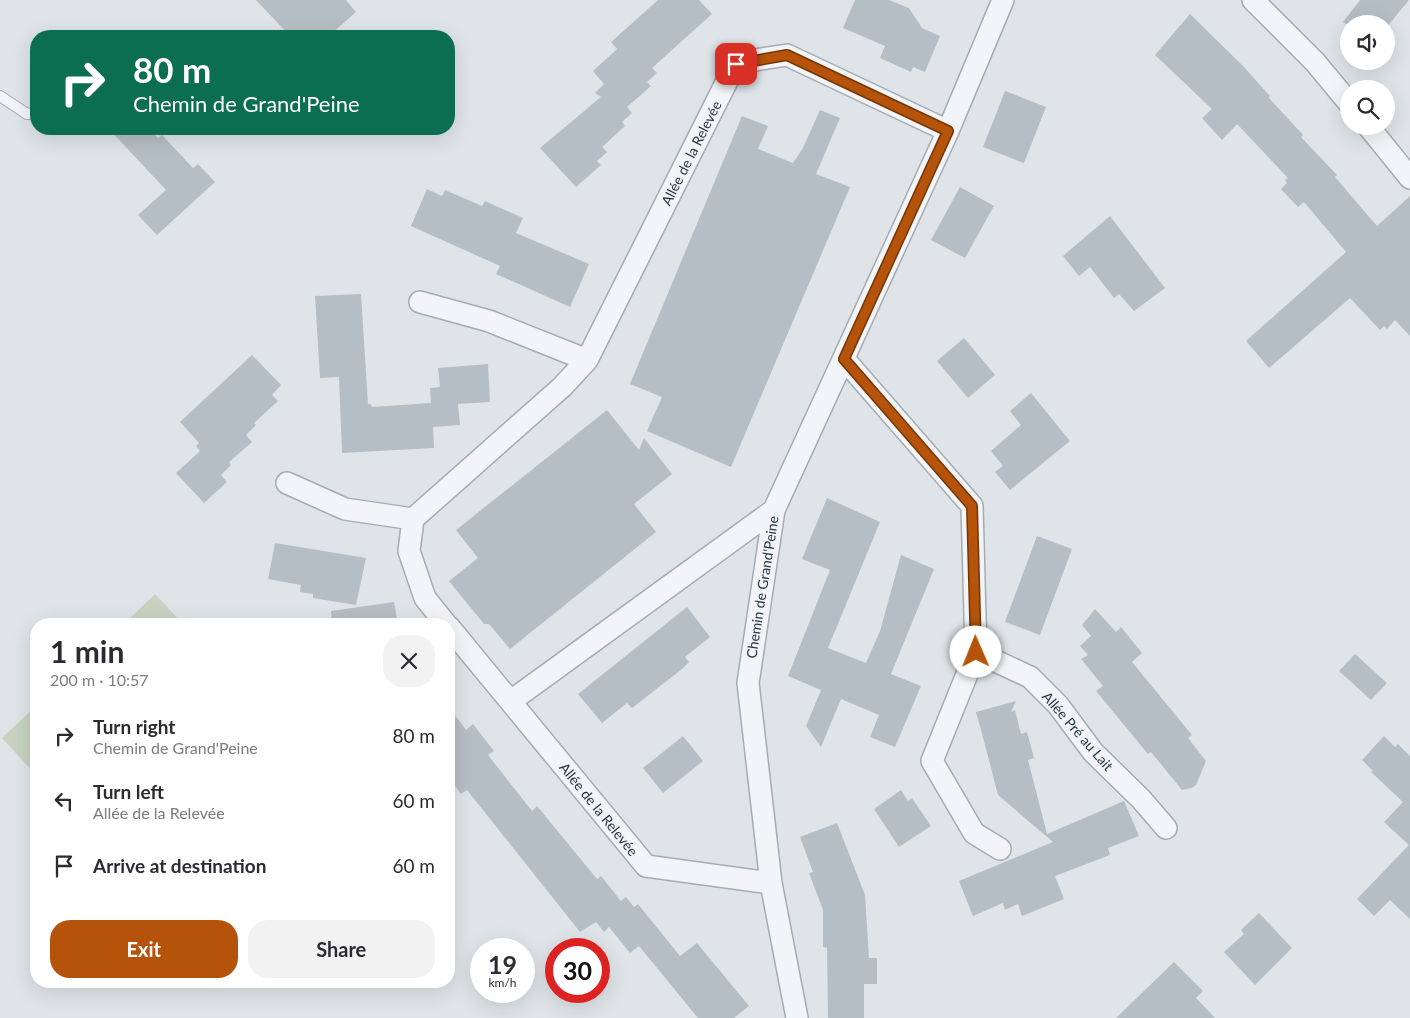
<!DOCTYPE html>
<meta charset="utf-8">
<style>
:root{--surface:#fff;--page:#f2f2f3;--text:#2b2b33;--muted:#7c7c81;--accent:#b45309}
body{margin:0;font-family:Lato,sans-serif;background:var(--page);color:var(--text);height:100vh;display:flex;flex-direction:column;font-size:19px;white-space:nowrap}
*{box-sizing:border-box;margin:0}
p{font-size:16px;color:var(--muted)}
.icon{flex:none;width:28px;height:28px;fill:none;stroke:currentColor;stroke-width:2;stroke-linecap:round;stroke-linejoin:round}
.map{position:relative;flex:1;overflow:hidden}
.sheet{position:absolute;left:30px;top:618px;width:425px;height:370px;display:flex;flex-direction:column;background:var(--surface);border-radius:20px;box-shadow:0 5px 20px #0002}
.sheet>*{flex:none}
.top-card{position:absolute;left:30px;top:30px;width:425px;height:105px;border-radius:20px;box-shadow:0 5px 20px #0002;background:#0b6e4f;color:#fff;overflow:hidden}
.fabs{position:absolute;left:1340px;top:15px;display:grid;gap:10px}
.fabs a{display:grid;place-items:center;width:55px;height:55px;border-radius:50%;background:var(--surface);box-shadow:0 5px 20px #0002;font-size:25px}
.speed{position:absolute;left:470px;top:938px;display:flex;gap:10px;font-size:25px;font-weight:700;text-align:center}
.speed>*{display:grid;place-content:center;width:65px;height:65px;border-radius:50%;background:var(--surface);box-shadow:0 5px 20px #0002;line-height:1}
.speed small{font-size:12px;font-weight:400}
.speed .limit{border:8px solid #d22;background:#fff;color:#111}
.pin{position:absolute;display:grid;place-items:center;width:42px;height:42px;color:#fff;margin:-21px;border-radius:10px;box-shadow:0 2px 8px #0006}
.me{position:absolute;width:55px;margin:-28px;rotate:359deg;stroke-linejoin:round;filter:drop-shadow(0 0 4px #0008)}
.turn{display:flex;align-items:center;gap:18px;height:105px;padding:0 20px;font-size:22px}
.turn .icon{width:65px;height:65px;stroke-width:2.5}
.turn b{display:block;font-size:35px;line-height:42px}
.round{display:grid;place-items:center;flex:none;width:52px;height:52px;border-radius:20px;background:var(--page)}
.headline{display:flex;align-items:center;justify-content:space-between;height:85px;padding:0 20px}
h1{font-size:30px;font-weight:700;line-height:38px}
.primary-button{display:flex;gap:10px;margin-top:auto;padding:10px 20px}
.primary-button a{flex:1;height:58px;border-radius:20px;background:var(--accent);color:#fff;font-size:20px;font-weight:700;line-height:58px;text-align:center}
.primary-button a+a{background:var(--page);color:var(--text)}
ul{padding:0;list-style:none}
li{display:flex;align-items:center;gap:15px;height:65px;padding:0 20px}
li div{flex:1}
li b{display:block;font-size:19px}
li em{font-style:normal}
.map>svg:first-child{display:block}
</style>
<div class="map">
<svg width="1410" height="1018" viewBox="0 0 1410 1018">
<rect width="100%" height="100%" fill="#dfe4e8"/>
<path fill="#c8d2c0" d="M 155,594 L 183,624 L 124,624 Z
M 36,706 L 36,775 L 2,738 Z"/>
<path fill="#b6bec5" d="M 256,0 L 346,0 L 356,12 L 329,36 L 290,36 Z
M 658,0 L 699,0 L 712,14 L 652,68 L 657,73 L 647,82 L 651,86 L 627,107 L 632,113 L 622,122 L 625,126 L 602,147 L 607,152 L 597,161 L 601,165 L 576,187 L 540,148 L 601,97 L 595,93 L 604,84 L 593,71 L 617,49 L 611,42 Z
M 855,0 L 889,0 L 909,8 L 922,28 L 940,36 L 925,72 L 913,67 L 911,72 L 880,58 L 885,46 L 843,28 Z
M 1360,0 L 1409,0 L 1386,28 L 1386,24 L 1349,24 L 1349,26 L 1343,22 Z
M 1190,14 L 1243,66 L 1270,96 L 1269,98 L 1303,135 L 1301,137 L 1337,175 L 1335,177 L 1377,226 L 1410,196 L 1410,336 L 1395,320 L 1387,329 L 1384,326 L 1380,330 L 1350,298 L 1269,368 L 1246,341 L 1346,252 L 1304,202 L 1298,207 L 1281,189 L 1287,183 L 1285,180 L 1288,178 L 1237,124 L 1222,140 L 1202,118 L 1212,109 L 1155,55 Z
M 1005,91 L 1046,107 L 1024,163 L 983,147 Z
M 820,110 L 840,118 L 816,174 L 850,187 L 731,467 L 647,431 L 662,397 L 630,384 L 742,116 L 768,126 L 758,149 L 793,163 L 803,148 Z
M 109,129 L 149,129 L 158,138 L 162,135 L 193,168 L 198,164 L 215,182 L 157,235 L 138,215 L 166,190 Z
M 960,187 L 994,206 L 965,258 L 931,240 Z
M 427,189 L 442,196 L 445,190 L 482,206 L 485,201 L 523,218 L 516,233 L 589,264 L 570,307 L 496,274 L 500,266 L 411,226 Z
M 1110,216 L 1165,288 L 1134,311 L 1119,294 L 1114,298 L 1090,267 L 1079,276 L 1063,256 Z
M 361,294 L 368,404 L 371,404 L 372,407 L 431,403 L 430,388 L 440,387 L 438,368 L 488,364 L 490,402 L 458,404 L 460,425 L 433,427 L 434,448 L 342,453 L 339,377 L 320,378 L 315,296 Z
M 964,338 L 995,375 L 968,398 L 937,361 Z
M 252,355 L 281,385 L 272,395 L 278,401 L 254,423 L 256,425 L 246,435 L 252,442 L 229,462 L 231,465 L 221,475 L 227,482 L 204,503 L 176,473 L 200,451 L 196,446 L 199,443 L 180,422 Z
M 1031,393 L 1070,441 L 1010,490 L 995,472 L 1003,466 L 991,451 L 1021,425 L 1010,411 Z
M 607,410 L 639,450 L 644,438 L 672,474 L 634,504 L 656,532 L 510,649 L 489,624 L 484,624 L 449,581 L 478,558 L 456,530 Z
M 827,498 L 880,522 L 828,648 L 866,663 L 880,631 L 901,555 L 934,569 L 891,674 L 921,686 L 895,747 L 870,737 L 879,715 L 841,699 L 821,747 L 806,726 L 821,690 L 788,676 L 830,570 L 802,559 Z
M 1037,536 L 1072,549 L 1040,635 L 1005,622 Z
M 275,543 L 366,558 L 356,605 L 313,598 L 313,594 L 300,592 L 301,585 L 268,579 Z
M 394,602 L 398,624 L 332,624 L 331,611 Z
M 687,607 L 710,637 L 685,657 L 689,662 L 682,669 L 632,708 L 627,703 L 602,723 L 578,694 Z
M 1095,609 L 1116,632 L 1121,627 L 1142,653 L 1132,662 L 1192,735 L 1188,738 L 1206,761 L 1196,785 L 1192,788 L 1182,790 L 1151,752 L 1148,754 L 1096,691 L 1103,686 L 1081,659 L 1088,655 L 1080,646 L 1091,636 L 1082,625 Z
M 1355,654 L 1387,683 L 1371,700 L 1339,671 Z
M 1016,701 L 1011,712 L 1015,710 L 1021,734 L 1027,732 L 1034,758 L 1028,760 L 1047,834 L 1124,801 L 1139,836 L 1108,848 L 1110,855 L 1055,876 L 1064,899 L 1022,916 L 1018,904 L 1005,910 L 1003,903 L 973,916 L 959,881 L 1053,842 L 998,795 L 985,745 L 976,712 Z
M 449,707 L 466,730 L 473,724 L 494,751 L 488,755 L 532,811 L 537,806 L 597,879 L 601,876 L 621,901 L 626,897 L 634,907 L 638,904 L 680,956 L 697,943 L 749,1006 L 734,1018 L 698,1018 L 639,946 L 630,953 L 609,927 L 604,932 L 596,922 L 580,932 L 467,790 L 461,794 L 449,778 Z
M 683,736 L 703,761 L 663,793 L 643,768 Z
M 1384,736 L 1395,747 L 1398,744 L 1410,756 L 1410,919 L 1390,900 L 1374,916 L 1357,899 L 1409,845 L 1384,822 L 1403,802 L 1371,772 L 1373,771 L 1362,760 Z
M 901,790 L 908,801 L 912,798 L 931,826 L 899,847 L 874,809 Z
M 837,823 L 865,895 L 869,958 L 877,958 L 877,984 L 864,984 L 864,1018 L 828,1018 L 827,948 L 823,947 L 823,910 L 809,873 L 813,872 L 800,837 Z
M 1259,913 L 1292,948 L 1255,985 L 1224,952 L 1244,934 L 1241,930 Z
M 1174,962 L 1203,991 L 1196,998 L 1215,1018 L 1116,1018 Z"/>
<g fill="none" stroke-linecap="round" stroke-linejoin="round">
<g stroke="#a4acb2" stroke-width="12">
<path id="lane" d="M 0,96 L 27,114 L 36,113"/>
</g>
<g stroke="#a4acb2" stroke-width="24">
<path id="street" d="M 1253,0 L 1315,62 L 1349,103
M 1368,126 L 1410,178
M 420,302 L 489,321 L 587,360 L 736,63 L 787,55 L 948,131
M 844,359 L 972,506 L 976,652 L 932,761 L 974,833 L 1000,849
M 287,483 L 345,509 L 413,519
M 446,624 L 425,598 L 409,551 L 413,519 L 562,387 L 587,360
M 449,627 L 646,866 L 771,883
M 976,652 L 1030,677 L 1058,705 L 1093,752 L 1141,799 L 1166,828
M 511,701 L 774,510
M 797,1018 L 771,883 L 748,683 L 774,510 L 948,131 L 1003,0"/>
</g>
<use href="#lane" stroke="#f2f4f7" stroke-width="10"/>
<use href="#street" stroke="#f2f4f7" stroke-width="21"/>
</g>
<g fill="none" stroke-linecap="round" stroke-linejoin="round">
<g stroke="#753606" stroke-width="12">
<path id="route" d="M 736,64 L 787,55 L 948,131 L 844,359 L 972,506 L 976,652"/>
</g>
<use href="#route" stroke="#b45309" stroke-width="9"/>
</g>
<g text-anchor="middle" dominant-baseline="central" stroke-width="4" stroke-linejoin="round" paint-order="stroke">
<g font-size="14" fill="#283540" stroke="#eff3f6">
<text transform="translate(691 153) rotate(-63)">Allée de la Relevée</text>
<text transform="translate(762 587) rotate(-81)">Chemin de Grand'Peine</text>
<text transform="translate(1078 731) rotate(49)">Allée Pré au Lait</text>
<text transform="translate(599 809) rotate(51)">Allée de la Relevée</text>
</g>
</g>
</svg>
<div class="fabs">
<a><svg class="icon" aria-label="sound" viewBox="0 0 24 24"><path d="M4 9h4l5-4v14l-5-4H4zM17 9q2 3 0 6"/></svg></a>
<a><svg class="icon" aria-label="search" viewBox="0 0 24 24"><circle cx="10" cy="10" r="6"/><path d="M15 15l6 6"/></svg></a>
</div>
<div class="speed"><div>19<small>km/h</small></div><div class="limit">30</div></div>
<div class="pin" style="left:736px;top:64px;background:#d93025"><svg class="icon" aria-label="arrive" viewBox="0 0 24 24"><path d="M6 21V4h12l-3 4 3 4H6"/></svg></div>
<svg class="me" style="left:976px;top:652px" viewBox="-20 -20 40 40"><circle r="19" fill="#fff"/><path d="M0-13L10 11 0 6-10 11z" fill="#b45309"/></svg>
<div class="top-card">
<div class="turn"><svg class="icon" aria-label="right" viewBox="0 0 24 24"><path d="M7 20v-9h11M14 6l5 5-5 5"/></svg><div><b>80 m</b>Chemin de Grand'Peine</div></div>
</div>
<section class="sheet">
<div class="headline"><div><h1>1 min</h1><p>200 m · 10:57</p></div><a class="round"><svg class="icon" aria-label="close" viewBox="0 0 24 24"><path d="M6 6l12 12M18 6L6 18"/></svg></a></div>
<ul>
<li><svg class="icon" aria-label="right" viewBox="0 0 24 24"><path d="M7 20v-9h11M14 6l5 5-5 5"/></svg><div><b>Turn right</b><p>Chemin de Grand'Peine</p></div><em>80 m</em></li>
<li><svg class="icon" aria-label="left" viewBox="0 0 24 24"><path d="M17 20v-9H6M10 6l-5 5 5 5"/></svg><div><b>Turn left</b><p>Allée de la Relevée</p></div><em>60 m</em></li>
<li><svg class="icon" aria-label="arrive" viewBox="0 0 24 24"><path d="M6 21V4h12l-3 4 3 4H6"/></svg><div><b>Arrive at destination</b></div><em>60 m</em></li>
</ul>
<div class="primary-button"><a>Exit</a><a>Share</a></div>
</section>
</div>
